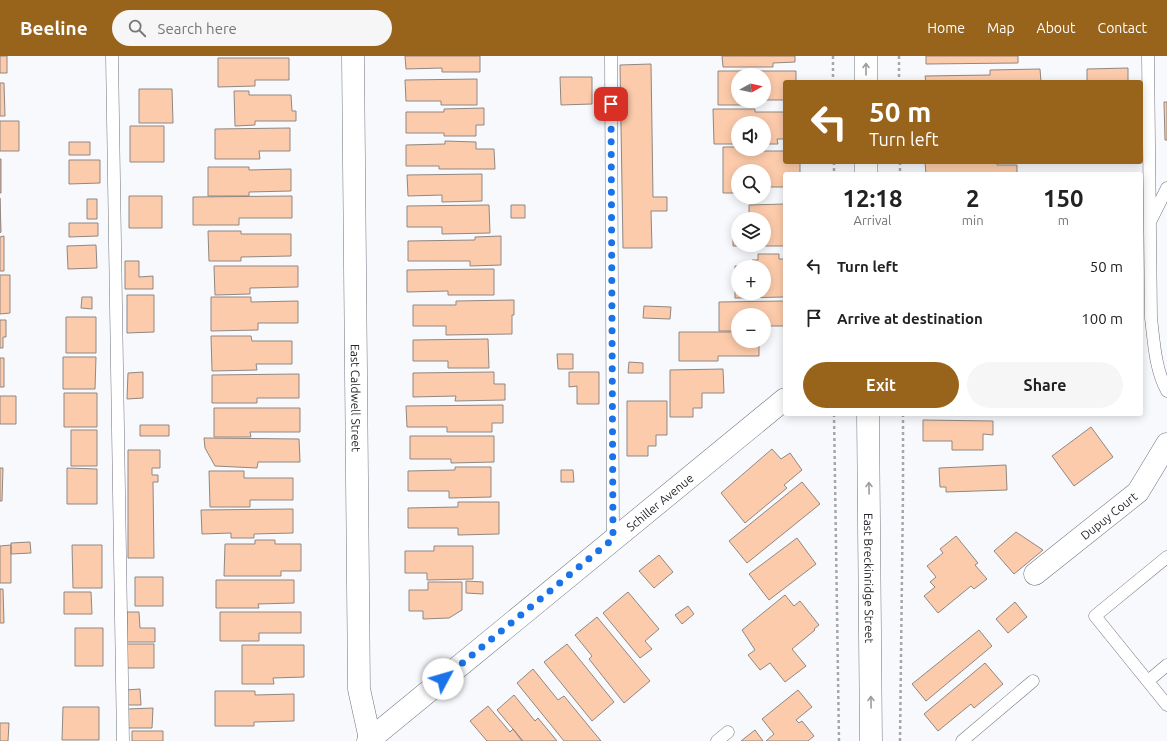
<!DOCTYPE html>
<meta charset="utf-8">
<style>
:root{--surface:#fff;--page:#f6f6f6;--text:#222;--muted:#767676;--accent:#98631a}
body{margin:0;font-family:Ubuntu,sans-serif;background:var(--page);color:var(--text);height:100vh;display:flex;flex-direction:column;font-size:15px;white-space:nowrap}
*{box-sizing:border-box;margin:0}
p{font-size:13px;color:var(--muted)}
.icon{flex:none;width:22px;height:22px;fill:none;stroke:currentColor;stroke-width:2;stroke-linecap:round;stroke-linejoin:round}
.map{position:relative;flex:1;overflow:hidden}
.panel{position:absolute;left:783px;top:116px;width:360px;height:244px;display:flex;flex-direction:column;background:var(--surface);border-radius:4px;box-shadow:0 2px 10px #0003}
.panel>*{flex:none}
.hud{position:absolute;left:783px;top:24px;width:360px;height:84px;border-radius:4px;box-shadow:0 2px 10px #0003;background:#98631a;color:#fff;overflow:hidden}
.needle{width:26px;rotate:82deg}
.controls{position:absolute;left:731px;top:12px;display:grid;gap:8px}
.controls a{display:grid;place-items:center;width:40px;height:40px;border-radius:50%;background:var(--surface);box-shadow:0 2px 10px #0003;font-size:20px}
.pin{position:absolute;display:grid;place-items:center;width:34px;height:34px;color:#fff;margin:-17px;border-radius:8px;box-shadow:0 2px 6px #0006}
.me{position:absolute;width:44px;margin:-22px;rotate:51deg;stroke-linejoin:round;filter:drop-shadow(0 0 3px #0008)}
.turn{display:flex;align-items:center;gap:14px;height:84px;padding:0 20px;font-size:18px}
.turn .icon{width:52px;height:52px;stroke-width:2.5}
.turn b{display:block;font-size:28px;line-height:34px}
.eta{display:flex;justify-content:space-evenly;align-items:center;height:68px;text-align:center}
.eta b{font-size:24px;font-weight:700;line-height:28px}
.primary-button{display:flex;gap:8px;margin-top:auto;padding:8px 20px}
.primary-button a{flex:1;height:46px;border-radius:24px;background:var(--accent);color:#fff;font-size:16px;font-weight:700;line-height:46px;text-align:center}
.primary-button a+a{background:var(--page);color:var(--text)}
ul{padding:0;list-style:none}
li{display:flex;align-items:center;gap:12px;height:52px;padding:0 20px}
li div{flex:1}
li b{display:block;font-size:15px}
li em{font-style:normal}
header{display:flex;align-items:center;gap:24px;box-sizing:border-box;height:56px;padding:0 20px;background:var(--accent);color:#fff}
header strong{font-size:19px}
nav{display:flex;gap:22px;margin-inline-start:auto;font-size:14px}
.search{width:280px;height:36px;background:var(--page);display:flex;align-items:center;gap:10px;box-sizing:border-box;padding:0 14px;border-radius:22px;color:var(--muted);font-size:15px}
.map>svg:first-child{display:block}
</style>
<header>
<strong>Beeline</strong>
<div class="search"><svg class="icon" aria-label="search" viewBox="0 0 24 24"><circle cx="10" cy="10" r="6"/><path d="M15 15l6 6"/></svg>Search here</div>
<nav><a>Home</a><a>Map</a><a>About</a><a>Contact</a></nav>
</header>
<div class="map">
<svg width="1167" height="685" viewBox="0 0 1167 685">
<rect width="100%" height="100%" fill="#f7f9fd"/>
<path fill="#fccbab" stroke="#918781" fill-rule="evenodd" d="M 0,0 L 7,0 L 7,17 L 0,17 Z
M 405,0 L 480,0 L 480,16 L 442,16 L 442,12 L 406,13 Z
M 722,0 L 795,0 L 795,6 L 773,7 L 773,11 L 723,11 Z
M 926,0 L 1018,0 L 1018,7 L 926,8 Z
M 218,2 L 289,2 L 289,24 L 255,24 L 255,30 L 218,31 Z
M 651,8 L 653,141 L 667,141 L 667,155 L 651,155 L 652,192 L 623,192 L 620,9 Z
M 1128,12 L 1128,26 L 1087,26 L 1087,13 Z
M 1040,13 L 1041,26 L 926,26 L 925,20 L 990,19 L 990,14 Z
M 718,15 L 796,15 L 796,26 L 785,26 L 785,44 L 764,44 L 764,19 L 738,19 L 738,45 L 756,45 L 757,49 L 718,49 Z
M 560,21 L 592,21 L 592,48 L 561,49 Z
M 477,23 L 477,49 L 441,49 L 441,45 L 406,45 L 405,24 Z
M 0,27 L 4,27 L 5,60 L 0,60 Z
M 139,33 L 172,33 L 173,67 L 139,67 Z
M 234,35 L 249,35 L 249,39 L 291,39 L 292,55 L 296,55 L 296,65 L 255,65 L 255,69 L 235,70 Z
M 1164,46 L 1167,46 L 1167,84 L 1165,84 Z
M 484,52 L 484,69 L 476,69 L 476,80 L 444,80 L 444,77 L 406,77 L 406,56 L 444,56 L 444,53 Z
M 713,53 L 755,53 L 755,56 L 785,56 L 785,83 L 777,83 L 778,88 L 764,88 L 764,67 L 738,67 L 738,88 L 714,88 Z
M 0,65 L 19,65 L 19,95 L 0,95 Z
M 130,70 L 164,70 L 164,106 L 130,106 Z
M 290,72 L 290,95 L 259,95 L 260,103 L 215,103 L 215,73 Z
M 445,85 L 476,86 L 476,93 L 494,93 L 495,113 L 439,113 L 439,110 L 406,110 L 406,89 L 445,88 Z
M 69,86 L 90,86 L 90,99 L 69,99 Z
M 723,91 L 738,91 L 738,93 L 760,93 L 760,95 L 785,95 L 785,106 L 800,106 L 800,118 L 785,118 L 785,131 L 768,131 L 768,136 L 764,136 L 764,115 L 738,115 L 738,137 L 723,137 Z
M 0,103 L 1,103 L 1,137 L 0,137 Z
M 69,104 L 100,104 L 100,127 L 69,128 Z
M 925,106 L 997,106 L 997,109 L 1017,109 L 1017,118 L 926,118 Z
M 208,111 L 249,111 L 249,114 L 291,113 L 291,135 L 249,136 L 249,140 L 208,140 Z
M 482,118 L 482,145 L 442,146 L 442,139 L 408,140 L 407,119 Z
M 129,140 L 162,140 L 162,172 L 129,172 Z
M 292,140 L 292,162 L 239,162 L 239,169 L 193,169 L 193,141 Z
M 0,142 L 1,176 L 0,177 Z
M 87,143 L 97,143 L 97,163 L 87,163 Z
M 785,148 L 785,190 L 733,190 L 733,170 L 738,169 L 738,189 L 764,189 L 764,163 L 749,163 L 749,149 Z
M 489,149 L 490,177 L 442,178 L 442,171 L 407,171 L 407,150 Z
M 511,149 L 525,149 L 525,162 L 511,162 Z
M 69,167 L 98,167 L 98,180 L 69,181 Z
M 208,175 L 241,175 L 241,178 L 291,178 L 291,200 L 241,201 L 241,205 L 209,205 Z
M 4,180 L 4,215 L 0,215 L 0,181 Z
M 501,180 L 501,209 L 470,210 L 470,205 L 408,205 L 408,185 L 475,184 L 475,181 Z
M 96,189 L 97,212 L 68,213 L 67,190 Z
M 758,198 L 779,198 L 779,203 L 785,203 L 785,241 L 735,242 L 735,210 L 752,211 L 752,204 L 758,204 ZM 738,211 L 764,211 L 764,237 L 738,237 Z
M 125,205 L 139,205 L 139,221 L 153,220 L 153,233 L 125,233 Z
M 214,210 L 298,210 L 298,231 L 250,232 L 250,238 L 215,239 Z
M 494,213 L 494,239 L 448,239 L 448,235 L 407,236 L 407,214 Z
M 0,219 L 10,219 L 10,257 L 0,258 Z
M 127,239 L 154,239 L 154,276 L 127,277 Z
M 82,241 L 92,241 L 92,253 L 81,252 Z
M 211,241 L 251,241 L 251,246 L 298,245 L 298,267 L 258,267 L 258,274 L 211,275 Z
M 514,244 L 514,259 L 512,259 L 512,278 L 446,279 L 446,270 L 413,270 L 413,249 L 456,249 L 456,245 Z
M 785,245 L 785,270 L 764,270 L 764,259 L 738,259 L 738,275 L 719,275 L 719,246 Z
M 644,250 L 671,251 L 670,263 L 643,262 Z
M 66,261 L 96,261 L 96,297 L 66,297 Z
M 0,264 L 6,264 L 6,281 L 3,281 L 3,292 L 0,292 Z
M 679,276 L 738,276 L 738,285 L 759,285 L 759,300 L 718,300 L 718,305 L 679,305 Z
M 211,280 L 251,280 L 252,285 L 292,285 L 292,308 L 256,308 L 257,314 L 212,315 Z
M 488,283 L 489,312 L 448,312 L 448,305 L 413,305 L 413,284 Z
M 557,298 L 573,298 L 573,313 L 558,313 Z
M 63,301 L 96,301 L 95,333 L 63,333 Z
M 0,302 L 4,302 L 4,331 L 0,331 Z
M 629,306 L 643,307 L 643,317 L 628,317 Z
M 723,313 L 724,337 L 702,337 L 702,352 L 693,352 L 693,361 L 670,361 L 670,314 Z
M 143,316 L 143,342 L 127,343 L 128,317 Z
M 494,316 L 494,328 L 505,328 L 505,344 L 455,345 L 456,340 L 413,341 L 413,317 Z
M 569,316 L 599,316 L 599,348 L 577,348 L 577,330 L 569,331 Z
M 299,318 L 299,342 L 257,342 L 257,347 L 212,347 L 212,319 Z
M 64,337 L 97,337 L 97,371 L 64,371 Z
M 0,340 L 16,340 L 16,368 L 0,368 Z
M 627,345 L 667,345 L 667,379 L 656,379 L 656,390 L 648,390 L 648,400 L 627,400 Z
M 503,349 L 503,367 L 492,367 L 492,376 L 447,376 L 447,371 L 407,371 L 406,350 Z
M 214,352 L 300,352 L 300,376 L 250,376 L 251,381 L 214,381 Z
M 923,364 L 993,365 L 993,379 L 983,378 L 983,394 L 952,394 L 952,385 L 923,385 Z
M 140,369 L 169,369 L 169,380 L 140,380 Z
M 1091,371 L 1113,401 L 1074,430 L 1052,400 Z
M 71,374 L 97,374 L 97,410 L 71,410 Z
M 410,380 L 494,380 L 494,406 L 451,407 L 451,403 L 410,403 Z
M 204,382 L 299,383 L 300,406 L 258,406 L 257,412 L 215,410 L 205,392 Z
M 772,393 L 781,403 L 790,397 L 802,414 L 784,429 L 787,432 L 745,467 L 721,437 Z
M 128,394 L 160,394 L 160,412 L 152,412 L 152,419 L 158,419 L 158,426 L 153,426 L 154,502 L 128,502 Z
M 1006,409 L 1007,434 L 946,436 L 946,431 L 940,431 L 939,412 Z
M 455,411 L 491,411 L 491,441 L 449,442 L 449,435 L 408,435 L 408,415 L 455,414 Z
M 0,412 L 3,412 L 2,445 L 0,445 Z
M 67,412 L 97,413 L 97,448 L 67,448 Z
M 561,414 L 573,414 L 574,426 L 561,426 Z
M 209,415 L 244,415 L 244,422 L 293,422 L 293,444 L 250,444 L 250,451 L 210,451 Z
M 802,426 L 820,448 L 747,507 L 729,485 Z
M 458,446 L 499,446 L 499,478 L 458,479 L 458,472 L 408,472 L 408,452 L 458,451 Z
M 293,453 L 293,477 L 254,478 L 254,482 L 231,482 L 231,477 L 202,478 L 201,454 Z
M 1016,476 L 1043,494 L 1014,518 L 994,495 Z
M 956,480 L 978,507 L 975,509 L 987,523 L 974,533 L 971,530 L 938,557 L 924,540 L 935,531 L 930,526 L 936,521 L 927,510 L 943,497 L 940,493 Z
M 797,482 L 816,508 L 769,544 L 749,518 Z
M 255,484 L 275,484 L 275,488 L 301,488 L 301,515 L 281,515 L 281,520 L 224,520 L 225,488 L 255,488 Z
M 30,486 L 31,497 L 11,498 L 11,487 Z
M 11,489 L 11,527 L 0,527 L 0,490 Z
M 72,489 L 102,489 L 102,532 L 73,532 Z
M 434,490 L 473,490 L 473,523 L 427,524 L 427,517 L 405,517 L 405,495 L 434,495 Z
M 659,499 L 673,516 L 654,532 L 639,515 Z
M 135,521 L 163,521 L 163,550 L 135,550 Z
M 216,524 L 294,524 L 294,547 L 258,548 L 259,552 L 216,552 Z
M 466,525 L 483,526 L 483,538 L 466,537 Z
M 428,526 L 462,526 L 462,554 L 449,562 L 423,563 L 423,555 L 409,555 L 409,534 L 428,534 Z
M 0,533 L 3,533 L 4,567 L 0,567 Z
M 64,536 L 91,536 L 92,558 L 64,558 Z
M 628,536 L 659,573 L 645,585 L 652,593 L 640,602 L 603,557 Z
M 785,539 L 794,550 L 800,545 L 819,569 L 814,573 L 815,574 L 792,593 L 806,610 L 785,626 L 770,607 L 760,614 L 748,599 L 755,594 L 742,574 Z
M 1015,546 L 1027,561 L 1008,577 L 996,563 Z
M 688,550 L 694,558 L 682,568 L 675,559 Z
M 127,556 L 139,556 L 140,572 L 155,572 L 155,586 L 127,586 Z
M 220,556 L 301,556 L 301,577 L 259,577 L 259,585 L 220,585 Z
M 597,561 L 650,625 L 624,647 L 589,603 L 592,600 L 575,579 Z
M 75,572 L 103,572 L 103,610 L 75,610 Z
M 979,574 L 992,590 L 926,645 L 912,628 Z
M 127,588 L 154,588 L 154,612 L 127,612 Z
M 567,588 L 614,646 L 592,665 L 544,606 Z
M 242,589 L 304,589 L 304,621 L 273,622 L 274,628 L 242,628 Z
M 985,607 L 1003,628 L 974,652 L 971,648 L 938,675 L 924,658 Z
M 533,613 L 558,644 L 564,640 L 601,685 L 564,685 L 517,627 Z
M 140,633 L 141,649 L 127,649 L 126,634 Z
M 798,634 L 812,651 L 796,664 L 799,667 L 802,665 L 814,680 L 808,685 L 766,685 L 774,678 L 762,663 Z
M 215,635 L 255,635 L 255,639 L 294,638 L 294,665 L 254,666 L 254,670 L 215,670 Z
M 514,639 L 535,665 L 538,662 L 557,685 L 523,685 L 497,654 Z
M 488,650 L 510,676 L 513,673 L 522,685 L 487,685 L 470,665 Z
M 63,651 L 99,651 L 99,684 L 62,684 Z
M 153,652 L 152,672 L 128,672 L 128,653 Z
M 0,667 L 9,667 L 8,685 L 0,685 Z
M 755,674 L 763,685 L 741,685 Z
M 132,675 L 163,675 L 163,685 L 132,685 Z"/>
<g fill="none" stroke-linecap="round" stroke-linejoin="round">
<g stroke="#71757d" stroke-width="13">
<path id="lane" d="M 112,0 L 123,685
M 611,0 L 613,483
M 1148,0 L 1151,262 C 1154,286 1155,313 1167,335
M 1151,164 L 1167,132
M 1167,501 L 1095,560 L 1167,649
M 1148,625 L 1167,609
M 717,685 L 728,676
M 962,685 L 1033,625"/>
</g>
<g stroke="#71757d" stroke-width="23">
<g id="street">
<path id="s1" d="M 353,0 L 359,633 L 370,683"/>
<path id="s2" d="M 1035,518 L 1138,436 L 1167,388"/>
<path id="s3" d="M 368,685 L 785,343"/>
</g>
</g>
<g stroke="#71757d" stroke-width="23">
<g id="secondary">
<path d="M 866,0 L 866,26"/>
<path d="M 866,106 L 866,118"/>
<path id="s4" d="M 868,358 L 871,685"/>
</g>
</g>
<path stroke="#a5a7ab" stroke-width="2.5" stroke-dasharray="3 3" stroke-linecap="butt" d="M 833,0 L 833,26
M 899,0 L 899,26
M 834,106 L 834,118
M 900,106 L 900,118
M 834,358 L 839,685
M 900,685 L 903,436 L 903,358"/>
<use href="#lane" stroke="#fff" stroke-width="12"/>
<use href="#street" stroke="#fff" stroke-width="22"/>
<use href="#secondary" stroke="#fff" stroke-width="22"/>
</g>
<defs><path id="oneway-shaft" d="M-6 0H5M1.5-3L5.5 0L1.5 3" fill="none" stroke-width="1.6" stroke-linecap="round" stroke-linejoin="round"/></defs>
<g stroke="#9c9d9f">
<use href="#oneway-shaft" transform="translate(866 13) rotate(-90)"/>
<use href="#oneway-shaft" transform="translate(869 432) rotate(-91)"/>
<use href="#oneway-shaft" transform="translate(871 646) rotate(-91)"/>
</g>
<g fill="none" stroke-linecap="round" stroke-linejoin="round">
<path stroke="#1a73e8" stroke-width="7" stroke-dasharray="0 12.6" d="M 443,623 L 613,483 L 611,48"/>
</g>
<g text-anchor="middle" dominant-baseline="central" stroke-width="3" stroke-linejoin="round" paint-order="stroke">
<g font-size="12" fill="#24262a" stroke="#fff">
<text stroke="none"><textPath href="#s1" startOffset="342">East Caldwell Street</textPath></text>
<text stroke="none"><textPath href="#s3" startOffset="377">Schiller Avenue</textPath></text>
<text stroke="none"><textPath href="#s2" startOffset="94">Dupuy Court</textPath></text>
<text stroke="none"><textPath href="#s4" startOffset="164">East Breckinridge Street</textPath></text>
</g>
</g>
</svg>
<div class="controls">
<a><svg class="needle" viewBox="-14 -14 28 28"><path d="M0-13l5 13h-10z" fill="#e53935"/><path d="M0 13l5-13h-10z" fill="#767676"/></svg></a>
<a><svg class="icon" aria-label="sound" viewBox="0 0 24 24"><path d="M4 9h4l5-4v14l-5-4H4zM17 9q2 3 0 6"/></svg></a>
<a><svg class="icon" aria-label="search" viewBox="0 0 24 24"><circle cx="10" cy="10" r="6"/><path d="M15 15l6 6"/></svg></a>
<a><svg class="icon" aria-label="layers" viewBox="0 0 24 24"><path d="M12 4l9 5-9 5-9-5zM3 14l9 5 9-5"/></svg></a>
<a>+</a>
<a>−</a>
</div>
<div class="pin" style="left:611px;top:48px;background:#d93025"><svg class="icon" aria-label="arrive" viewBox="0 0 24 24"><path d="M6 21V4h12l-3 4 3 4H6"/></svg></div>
<svg class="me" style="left:443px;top:623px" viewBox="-20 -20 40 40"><circle r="19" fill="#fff"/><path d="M0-13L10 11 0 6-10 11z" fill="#1a73e8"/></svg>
<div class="hud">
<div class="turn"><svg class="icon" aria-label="left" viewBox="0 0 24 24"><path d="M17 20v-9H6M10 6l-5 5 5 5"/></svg><div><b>50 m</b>Turn left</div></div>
</div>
<section class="panel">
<div class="eta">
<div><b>12:18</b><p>Arrival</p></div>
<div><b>2</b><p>min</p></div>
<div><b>150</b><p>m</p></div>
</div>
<ul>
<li><svg class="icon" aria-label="left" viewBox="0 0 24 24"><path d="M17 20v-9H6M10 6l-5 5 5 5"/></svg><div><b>Turn left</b></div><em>50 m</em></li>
<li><svg class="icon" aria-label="arrive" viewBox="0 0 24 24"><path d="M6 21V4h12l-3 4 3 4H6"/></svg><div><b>Arrive at destination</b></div><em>100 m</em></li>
</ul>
<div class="primary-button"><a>Exit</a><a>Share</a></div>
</section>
</div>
